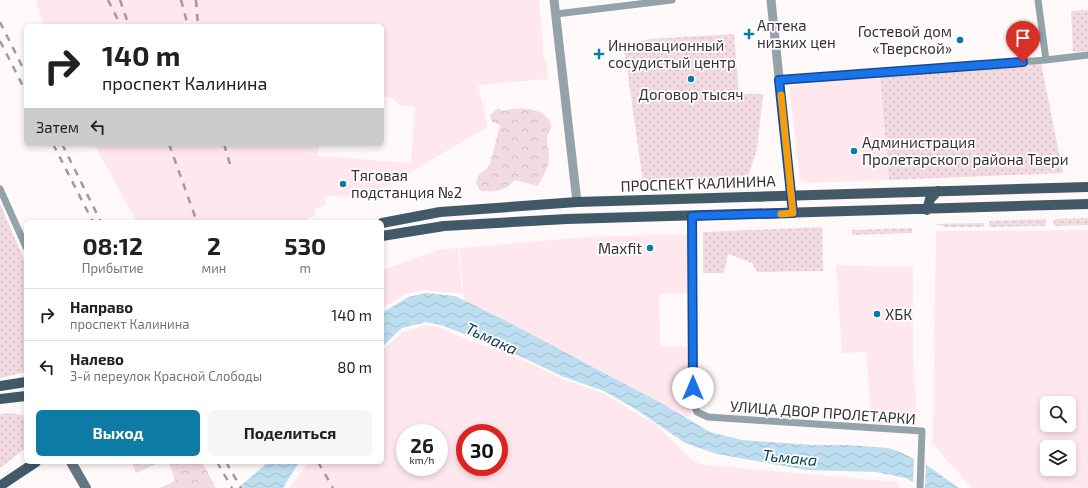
<!DOCTYPE html>
<html lang="ru">
<meta charset="utf-8">
<style>
:root{--surface:#fff;--page:#f6f6f6;--text:#202124;--muted:#757577;--line:#e0e0e0;--accent:#0d7ba4}
body{margin:0;font-family:"Exo 2",sans-serif;background:var(--page);color:var(--text);height:100vh;display:flex;flex-direction:column;font-size:15px;white-space:nowrap}
*{box-sizing:border-box;margin:0}
p{font-size:13px;color:var(--muted)}
.icon{flex:none;width:22px;height:22px;fill:none;stroke:currentColor;stroke-width:2;stroke-linecap:round;stroke-linejoin:round}
.map{position:relative;flex:1;overflow:hidden}
.side{position:absolute;left:24px;top:220px;width:360px;height:244px;display:flex;flex-direction:column;background:var(--surface);border-radius:6px;box-shadow:0 2px 6px #0003}
.side>*{flex:none}
.guide{position:absolute;left:24px;top:24px;width:360px;height:122px;border-radius:6px;box-shadow:0 2px 6px #0003;background:#fff;color:var(--text);overflow:hidden}
.fabs{position:absolute;left:1040px;top:396px;display:grid;gap:8px}
.fabs a{display:grid;place-items:center;width:36px;height:36px;border-radius:6px;background:var(--surface);box-shadow:0 2px 6px #0003;font-size:20px}
.speed{position:absolute;left:396px;top:424px;display:flex;gap:8px;font-size:20px;font-weight:700;text-align:center}
.speed>*{display:grid;place-content:center;width:52px;height:52px;border-radius:50%;background:var(--surface);box-shadow:0 2px 6px #0003;line-height:1}
.speed small{font-size:10px;font-weight:400}
.speed .limit{border:6px solid #d22;background:#fff;color:#111}
.pin{position:absolute;display:grid;place-items:center;width:34px;height:34px;color:#fff;margin:-41px -17px;border-radius:50% 50% 50% 0;rotate:-45deg;box-shadow:0 0 4px #0007}
.pin .icon{rotate:45deg}
.me{position:absolute;width:44px;margin:-22px;rotate:0deg;stroke-linejoin:round;filter:drop-shadow(0 0 3px #0008)}
.turn{display:flex;align-items:center;gap:14px;height:84px;padding:0 12px;font-size:18px}
.turn .icon{width:52px;height:52px;stroke-width:2.5}
.turn b{display:block;font-size:28px;line-height:34px}
.then{display:flex;align-items:center;height:38px;padding:0 12px;background:#0003;gap:8px;font-size:15px}
.eta{display:flex;justify-content:space-evenly;align-items:center;height:68px;text-align:center}
.eta b{font-size:24px;font-weight:700;line-height:28px}
.button{display:flex;gap:8px;margin-top:auto;padding:8px 12px}
.button a{flex:1;height:46px;border-radius:6px;background:var(--accent);color:#fff;font-size:16px;font-weight:700;line-height:46px;text-align:center}
.button a+a{background:var(--page);color:var(--text)}
ul{padding:0;list-style:none}
li{display:flex;align-items:center;gap:12px;height:52px;padding:0 12px;border-top:1px solid var(--line)}
li div{flex:1}
li b{display:block;font-size:15px}
li em{font-style:normal}
.map>svg:first-child{display:block}
</style>
<div class="map">
<svg width="1088" height="488" viewBox="0 0 1088 488">
<defs>
<pattern id="grass-dots" width="8" height="8" patternUnits="userSpaceOnUse"><rect width="8" height="8" fill="#f2dae1"/><path d="M2 2h.1M6 6h.1" fill="none" stroke="#d0bbc2" stroke-width="1.8" stroke-linecap="round"/></pattern>
<pattern id="forest-crowns" width="20" height="18" patternUnits="userSpaceOnUse"><rect width="20" height="18" fill="#f2dae1"/><path d="M2 6a3 3 0 1 1 6 0M12 15a3 3 0 1 1 6 0" fill="none" stroke="#d0bbc2"/></pattern>
<pattern id="water-waves" width="16" height="10" patternUnits="userSpaceOnUse"><rect width="16" height="10" fill="#bddef0"/><path d="M0 5q4-4 8 0t8 0" fill="none" stroke="#a3bfce"/></pattern>
</defs>
<rect width="100%" height="100%" fill="#fff9fa"/>
<path fill="#fee7ed" fill-rule="evenodd" d="M 36,0 L 539,0 L 544,60 L 546,61 L 548,79 L 478,85 L 488,127 L 367,197 L 324,196 L 326,204 L 314,210 L 316,215 L 303,222 L 137,222 L 94,144 L 319,144 L 318,156 L 411,163 L 415,107 L 400,105 L 392,98 L 382,96 L 382,26 L 44,26 Z
M 880,76 L 889,180 L 806,183 L 800,178 L 789,86 Z
M 1088,230 L 1088,488 L 972,488 L 931,442 L 933,437 L 936,231 ZM 1047,403 L 1069,403 L 1069,425 L 1047,425 ZM 1047,447 L 1069,447 L 1069,469 L 1047,469 Z
M 688,234 L 687,293 L 659,294 L 660,346 L 687,347 L 691,414 L 687,418 L 587,363 L 464,304 L 460,248 L 588,237 Z
M 458,248 L 462,294 L 425,290 L 407,294 L 382,308 L 382,270 L 442,249 Z
M 836,265 L 913,267 L 913,350 L 917,423 L 872,424 L 866,352 L 842,353 Z
M 427,325 L 439,327 L 462,338 L 514,356 L 565,380 L 603,393 L 656,425 L 693,461 L 705,465 L 898,482 L 900,488 L 289,488 L 309,462 L 382,462 L 382,350 L 403,332 ZM 405,433 L 439,433 L 439,467 L 405,467 ZM 465,433 L 499,433 L 499,467 L 465,467 Z"/>
<path fill="url(#grass-dots)" d="M 1088,10 L 1088,51 L 1073,52 L 1071,11 Z
M 734,34 L 739,94 L 763,94 L 757,149 L 748,176 L 643,182 L 624,47 L 649,39 Z
M 1041,63 L 1063,173 L 889,180 L 880,76 Z
M 0,204 L 26,264 L 26,372 L 0,378 Z
M 1088,218 L 1088,225 L 1056,226 L 1053,223 L 1055,219 Z
M 1046,219 L 1045,226 L 990,227 L 989,224 L 990,221 Z
M 984,223 L 984,227 L 947,227 L 933,224 Z
M 822,227 L 823,271 L 757,272 L 752,263 L 728,254 L 724,273 L 703,273 L 703,232 Z
M 912,228 L 912,233 L 852,235 L 852,230 Z
M 10,413 L 22,415 L 26,422 L 26,448 L 0,468 L 0,414 Z"/>
<path fill="url(#forest-crowns)" d="M 498,108 L 503,111 C 518,107 544,106 551,124 C 553,129 547,133 547,138 C 546,144 549,151 549,157 C 549,168 543,176 538,186 L 515,180 C 504,192 495,192 480,191 L 476,183 L 479,174 L 486,170 L 490,164 L 500,125 L 492,122 L 490,115 Z
M 132,462 L 161,462 L 136,473 Z
M 169,462 L 202,462 L 216,488 L 160,488 L 175,481 Z"/>
<path fill="url(#water-waves)" d="M 426,293 L 455,296 L 504,320 L 659,402 L 710,432 L 742,440 L 812,445 L 848,445 L 888,448 L 898,451 L 925,464 L 959,488 L 922,488 L 906,478 L 876,472 L 806,470 L 717,454 L 685,443 L 637,410 L 604,391 L 564,377 L 513,353 L 441,325 L 426,322 L 402,328 L 382,347 L 382,313 L 408,297 Z
M 268,462 L 299,462 L 283,488 L 238,488 Z"/>
<path fill="#fff9fa" d="M 914,457 L 926,463 L 925,488 L 918,488 L 913,485 Z"/>
<g fill="none" stroke-linecap="round" stroke-linejoin="round">
<path stroke="#94a2aa" stroke-width="7" d="M 1038,0 L 1046,60
M 556,14 L 672,0
M 779,80 L 1046,60 L 1088,55
M 0,189 L 26,247
M 692,216 L 693,403 L 697,412 L 708,417 L 922,431 L 920,488"/>
<path stroke="#94a2aa" stroke-width="9" d="M 554,0 L 577,202
M 771,0 L 793,213"/>
<path stroke="#647883" stroke-width="10" d="M 71,462 L 86,488"/>
<path stroke="#425a67" stroke-width="10" d="M 927,210 L 930,199 L 938,191
M 382,223 L 440,212 L 577,202 L 1088,187
M 382,236 L 444,226 L 567,219 L 1088,204
M 0,386 L 26,382
M 0,399 L 26,396
M 0,486 L 36,462"/>
<path stroke="#a09a9c" stroke-width="2.5" stroke-dasharray="7 7" stroke-linecap="butt" d="M 108,0 L 121,26
M 120,0 L 129,26
M 181,0 L 188,26
M 196,0 L 198,26
M 0,22 L 26,74
M 0,41 L 26,92
M 53,144 L 93,222
M 62,144 L 101,222
M 169,144 L 197,222
M 224,144 L 232,171
M 217,462 L 232,488
M 226,462 L 241,488
M 318,462 L 333,488"/>
</g>
<g fill="none" stroke-linecap="round" stroke-linejoin="round">
<g stroke="#114b97" stroke-width="10">
<path id="route" d="M 693,388 L 692,216 L 793,213 L 779,80 L 1023,62"/>
</g>
<use href="#route" stroke="#1a73e8" stroke-width="7"/>
<path stroke="#f59e0b" stroke-width="7" d="M 781,95 L 793,213 L 781,214"/>
</g>
<g fill="#0d7ba4" stroke="#fff" stroke-width="1.5">
<path d="M747 28h4v4h4v4h-4v4h-4v-4h-4v-4h4z"/>
<circle cx="960" cy="40" r="4"/>
<path d="M597 48h4v4h4v4h-4v4h-4v-4h-4v-4h4z"/>
<circle cx="691" cy="79" r="4"/>
<circle cx="854" cy="151" r="4"/>
<circle cx="343" cy="184" r="4"/>
<circle cx="650" cy="248" r="4"/>
<circle cx="877" cy="314" r="4"/>
</g>
<g text-anchor="middle" dominant-baseline="central" stroke-width="3.5" stroke-linejoin="round" paint-order="stroke">
<g font-size="15" fill="#363032" stroke="#fff" text-anchor="start">
<text x="757" y="25">Аптека<tspan x="757" dy="17">низких цен</tspan></text>
<text x="952" y="31" text-anchor="end">Гостевой дом<tspan x="952" dy="17">«Тверской»</tspan></text>
<text x="608" y="45">Инновационный<tspan x="608" dy="17">сосудистый центр</tspan></text>
<text x="691" y="94" text-anchor="middle">Договор тысяч</text>
<text x="862" y="142">Администрация<tspan x="862" dy="17">Пролетарского района Твери</tspan></text>
<text x="351" y="175">Тяговая<tspan x="351" dy="17">подстанция №2</tspan></text>
<text x="642" y="248" text-anchor="end">Maxfit</text>
<text x="885" y="314">ХБК</text>
</g>
<g font-size="15" fill="#363032" stroke="#fff">
<text transform="translate(698 183) rotate(-2)">ПРОСПЕКТ КАЛИНИНА</text>
<text transform="translate(823 412) rotate(4)">УЛИЦА ДВОР ПРОЛЕТАРКИ</text>
</g>
<g font-size="16" font-style="italic" fill="#0d3a4d" stroke="#fff">
<text transform="translate(492 338) rotate(25)">Тьмака</text>
<text transform="translate(790 457) rotate(6)">Тьмака</text>
</g>
</g>
</svg>
<div class="fabs">
<a><svg class="icon" aria-label="search" viewBox="0 0 24 24"><circle cx="10" cy="10" r="6"/><path d="M15 15l6 6"/></svg></a>
<a><svg class="icon" aria-label="layers" viewBox="0 0 24 24"><path d="M12 4l9 5-9 5-9-5zM3 14l9 5 9-5"/></svg></a>
</div>
<div class="speed"><div>26<small>km/h</small></div><div class="limit">30</div></div>
<div class="pin" style="left:1023px;top:62px;background:#d93025"><svg class="icon" aria-label="arrive" viewBox="0 0 24 24"><path d="M6 21V4h12l-3 4 3 4H6"/></svg></div>
<svg class="me" style="left:693px;top:388px" viewBox="-20 -20 40 40"><circle r="19" fill="#fff"/><path d="M0-13L10 11 0 6-10 11z" fill="#1a73e8"/></svg>
<div class="guide">
<div class="turn"><svg class="icon" aria-label="right" viewBox="0 0 24 24"><path d="M7 20v-9h11M14 6l5 5-5 5"/></svg><div><b>140 m</b>проспект Калинина</div></div>
<div class="then">Затем<svg class="icon" aria-label="left" viewBox="0 0 24 24"><path d="M17 20v-9H6M10 6l-5 5 5 5"/></svg></div>
</div>
<section class="side">
<div class="eta">
<div><b>08:12</b><p>Прибытие</p></div>
<div><b>2</b><p>мин</p></div>
<div><b>530</b><p>m</p></div>
</div>
<ul>
<li><svg class="icon" aria-label="right" viewBox="0 0 24 24"><path d="M7 20v-9h11M14 6l5 5-5 5"/></svg><div><b>Направо</b><p>проспект Калинина</p></div><em>140 m</em></li>
<li><svg class="icon" aria-label="left" viewBox="0 0 24 24"><path d="M17 20v-9H6M10 6l-5 5 5 5"/></svg><div><b>Налево</b><p>3-й переулок Красной Слободы</p></div><em>80 m</em></li>
</ul>
<div class="button"><a>Выход</a><a>Поделиться</a></div>
</section>
</div>
